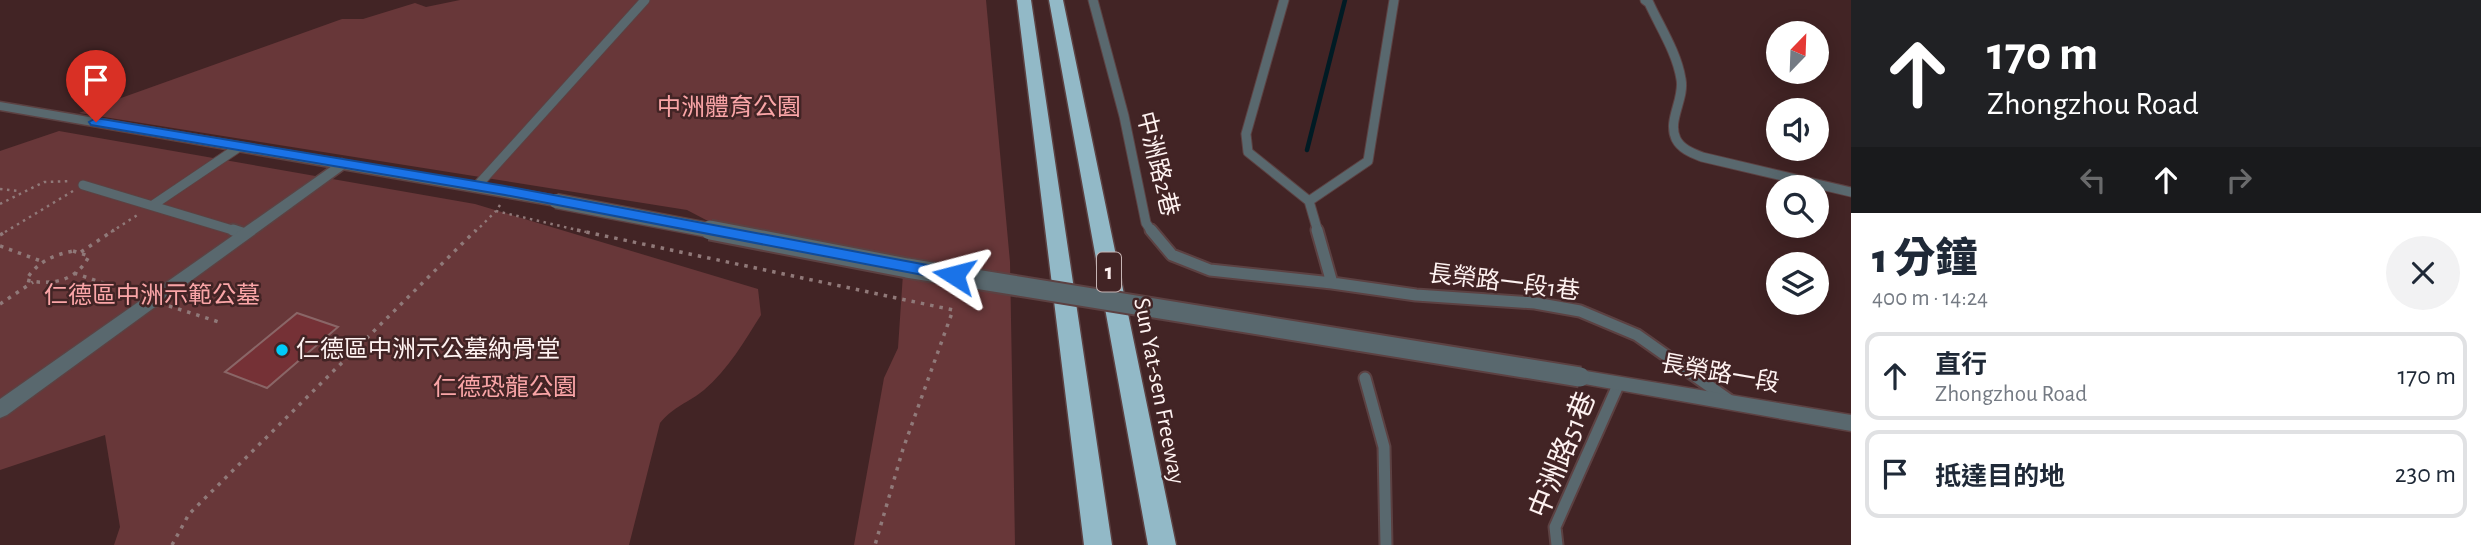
<!DOCTYPE html>
<html lang="zh-TW">
<meta charset="utf-8">
<style>
:root{--surface:#fff;--page:#f2f2f3;--text:#1f2937;--muted:#747a83;--line:#e0e1e3}
body{margin:0;font-family:"Alegreya Sans","Noto Sans TC",sans-serif;background:var(--page);color:var(--text);height:100vh;display:flex;flex-direction:column;font-size:26px;white-space:nowrap}
*{box-sizing:border-box;margin:0}
p{font-size:23px;color:var(--muted)}
.icon{flex:none;width:38px;height:38px;fill:none;stroke:currentColor;stroke-width:2;stroke-linecap:round;stroke-linejoin:round}
.map{position:relative;flex:1;overflow:hidden}
.sheet{display:flex;flex-direction:column;background:var(--surface);width:630px}
.sheet>*{flex:none}
.banner{background:#202124;color:#fff;overflow:hidden}
.needle{width:46px;rotate:23deg}
.buttons{position:absolute;left:1766px;top:21px;display:grid;gap:14px}
.buttons a{display:grid;place-items:center;width:63px;height:63px;border-radius:50%;background:var(--surface);box-shadow:0 4px 18px #0003;font-size:35px}
.pin{position:absolute;display:grid;place-items:center;width:60px;height:60px;color:#fff;margin:-72px -30px;border-radius:50% 50% 50% 0;rotate:-45deg;box-shadow:0 0 7px #0007}
.pin .icon{rotate:45deg}
.me{position:absolute;width:77px;margin:-38px;rotate:279deg;stroke-linejoin:round;filter:drop-shadow(0 0 5px #0008)}
.turn{display:flex;align-items:center;gap:24px;height:147px;padding:0 21px;font-size:32px}
.turn .icon{width:91px;height:91px;stroke-width:2.5}
.turn b{display:block;font-size:49px;line-height:60px}
.lanes{display:flex;align-items:center;height:66px;padding:0 21px;background:#0003;justify-content:center;gap:35px;direction:ltr}
.lanes .off{opacity:.35}
.round{display:grid;place-items:center;flex:none;width:74px;height:74px;border-radius:37px;background:var(--page)}
.summary{display:flex;align-items:center;justify-content:space-between;height:119px;padding:0 21px}
h1{font-size:42px;font-weight:800;line-height:52px}
ul{padding:0;list-style:none}
li{display:flex;align-items:center;gap:21px;height:88px;margin:0 14px 10px;padding:0 7px;border:4px solid var(--line);border-radius:14px}
li div{flex:1}
li b{display:block;font-size:26px}
li em{font-style:normal}
main{display:flex;flex:1;min-height:0}
.map>svg:first-child{display:block}
</style>
<main>
<div class="map">
<svg width="1851" height="545" viewBox="0 0 1851 545">
<rect width="100%" height="100%" fill="#422425"/>
<path fill="#683739" d="M 460,0 L 986,0 L 1010,262 L 1015,545 L 854,545 L 884,378 L 898,348 L 904,259 L 727,231 L 687,210 L 79,113 L 342,19 L 363,19 L 415,3 L 426,7 Z
M 59,131 L 475,204 L 758,289 L 761,315 C 745,340 728,370 704,390 C 688,403 674,406 660,423 L 629,545 L 114,545 L 120,527 L 105,435 L 0,470 L 0,151 Z"/>
<g fill="none" stroke-linecap="round" stroke-linejoin="round">
<path stroke="#001b24" stroke-width="4.5" d="M 1307,150 L 1345,0"/>
</g>
<path fill="#753136" stroke="#8a6667" stroke-width="2" d="M 297,313 L 338,327 L 267,388 L 225,372 Z"/>
<g fill="none" stroke-linecap="round" stroke-linejoin="round">
<g stroke="#5c4142" stroke-width="11">
<path id="service-far1" d="M 1093,0 L 1124,116 L 1146,223 L 1152,232
M 1284,0 L 1246,134 L 1248,152 L 1309,201
M 1645,0 L 1649,3 C 1660,27 1677,53 1681,79 C 1685,99 1667,120 1676,139 C 1681,149 1692,153 1702,157 L 1851,192
M 83,185 L 239,232
M 476,187 L 645,0
M 153,205 L 239,147
M 1318,232 L 1309,201 L 1368,161 L 1394,0"/>
</g>
<g stroke="#5c4142" stroke-width="15">
<path id="service" d="M 233,230 L 245,234
M 1151,230 L 1172,255 L 1210,270 L 1332,283
M 1317,230 L 1332,283 L 1416,295 L 1535,303 L 1580,311 L 1637,335 L 1729,400
M 1365,378 L 1384,447 L 1386,545
M 1557,545 L 1555,527 L 1619,383"/>
</g>
<g stroke="#5c4142" stroke-width="3">
<path id="minor" d="M 342,159 L 350,164 L 347,167 L 7,415 L 0,418 L 0,399 Z"/>
</g>
<g stroke="#5c4142" stroke-width="3">
<path id="tertiary" d="M 0,102 L 556,196 L 564,201 L 556,206 L 0,110 Z
M 1580,370 L 1851,415 L 1851,431 L 1573,382 L 1570,377 L 1573,372 Z"/>
</g>
<g stroke="#5c4142" stroke-width="3">
<path id="motorway" d="M 1017,0 L 1031,0 L 1112,545 L 1084,545 Z
M 1049,0 L 1063,0 L 1176,545 L 1148,545 Z"/>
</g>
<path stroke="#907979" stroke-width="2.5" stroke-dasharray="2.5 4.5" stroke-linecap="butt" d="M 0,189 L 20,191
M 0,204 L 44,182 L 71,181
M 500,205 L 496,211 L 586,232
M 5,232 L 73,191
M 111,232 L 139,214
M 475,232 L 496,211"/>
<path stroke="#907979" stroke-width="3.5" stroke-dasharray="3.5 6" stroke-linecap="butt" d="M 577,230 L 953,310 L 903,449 L 875,545
M 0,235 L 8,230
M 0,246 L 41,261
M 73,251 L 89,256 C 77,281 51,286 26,280 C 37,262 53,255 73,251 Z
M 81,252 L 114,230
M 74,273 L 135,294
M 0,304 L 33,282
M 169,306 L 219,322
M 172,545 L 189,514 L 476,230"/>
<use href="#service-far1" stroke="#59686e" stroke-width="9"/>
<use href="#service" stroke="#59686e" stroke-width="11"/>
<use href="#minor" fill="#59686e" fill-rule="evenodd"/>
<use href="#tertiary" fill="#59686e" fill-rule="evenodd"/>
<use href="#motorway" fill="#92b9c7" fill-rule="evenodd"/>
<g stroke="#5c4142" stroke-width="17" stroke-linecap="butt">
<path id="tertiary-bridge-far1" d="M 556,201 L 719,232"/>
</g>
<g stroke="#5c4142" stroke-width="23" stroke-linecap="butt">
<path id="tertiary-bridge" d="M 710,230 L 907,268 L 1580,377"/>
</g>
<use href="#tertiary-bridge-far1" stroke="#59686e" stroke-width="14"/>
<use href="#tertiary-bridge" stroke="#59686e" stroke-width="19"/>
</g>
<path fill="#1a73e8" stroke="#114b97" stroke-width="2" d="M 96,118 L 505,186 L 954,270 L 962,275 L 954,281 L 505,195 L 91,125 L 89,122 Z"/>
<circle fill="#00cbf9" stroke="#422425" stroke-width="2.5" cx="282" cy="350" r="7"/>
<g text-anchor="middle" dominant-baseline="central" stroke-width="5" stroke-linejoin="round" paint-order="stroke">
<rect fill="#422425" stroke="#c6b4b4" stroke-width="2" x="1097" y="252.5" width="24" height="39" rx="5"/>
<g font-size="23" font-weight="bold" fill="#fef2f1">
<text x="1109" y="272">1</text>
</g>
<g font-size="24" fill="#faa5a7" stroke="#422425">
<text x="729" y="108">中洲體育公園</text>
<text x="152" y="296">仁德區中洲示範公墓</text>
<text x="505" y="388">仁德恐龍公園</text>
</g>
<g font-size="24" fill="#fef2f1" stroke="#422425">
<text transform="translate(1157 164) rotate(76)">中洲路2巷</text>
<text transform="translate(1504 283) rotate(7)">長榮路一段1巷</text>
<text transform="translate(1720 374) rotate(10)">長榮路一段</text>
<text transform="translate(1159 391) rotate(79)">Sun Yat-sen Freeway</text>
</g>
<g font-size="24" fill="#fef2f1" stroke="#422425" text-anchor="start">
<text x="296" y="350">仁德區中洲示公墓納骨堂</text>
</g>
<g font-size="28" fill="#fef2f1" stroke="#422425">
<text transform="translate(1563 455) rotate(-68)">中洲路51巷</text>
</g>
</g>
</svg>
<div class="buttons">
<a><svg class="needle" viewBox="-14 -14 28 28"><path d="M0-13l5 13h-10z" fill="#e53935"/><path d="M0 13l5-13h-10z" fill="#747a83"/></svg></a>
<a><svg class="icon" aria-label="sound" viewBox="0 0 24 24"><path d="M4 9h4l5-4v14l-5-4H4zM17 9q2 3 0 6"/></svg></a>
<a><svg class="icon" aria-label="search" viewBox="0 0 24 24"><circle cx="10" cy="10" r="6"/><path d="M15 15l6 6"/></svg></a>
<a><svg class="icon" aria-label="layers" viewBox="0 0 24 24"><path d="M12 4l9 5-9 5-9-5zM3 14l9 5 9-5"/></svg></a>
</div>
<div class="pin" style="left:96px;top:122px;background:#d93025"><svg class="icon" aria-label="arrive" viewBox="0 0 24 24"><path d="M6 21V4h12l-3 4 3 4H6"/></svg></div>
<svg class="me" style="left:954px;top:275px" viewBox="-20 -20 40 40"><path d="M0-17L14 15 0 8-14 15z" fill="#1a73e8" stroke="#fff" stroke-width="4"/></svg>
</div>
<section class="sheet">
<div class="banner">
<div class="turn"><svg class="icon" aria-label="ahead" viewBox="0 0 24 24"><path d="M12 20V5M6 11l6-6 6 6"/></svg><div><b>170 m</b>Zhongzhou Road</div></div>
<div class="lanes"><svg class="icon off" aria-label="left" viewBox="0 0 24 24"><path d="M17 20v-9H6M10 6l-5 5 5 5"/></svg><svg class="icon" aria-label="ahead" viewBox="0 0 24 24"><path d="M12 20V5M6 11l6-6 6 6"/></svg><svg class="icon off" aria-label="right" viewBox="0 0 24 24"><path d="M7 20v-9h11M14 6l5 5-5 5"/></svg></div>
</div>
<div class="summary"><div><h1>1 分鐘</h1><p>400 m · 14:24</p></div><a class="round"><svg class="icon" aria-label="close" viewBox="0 0 24 24"><path d="M6 6l12 12M18 6L6 18"/></svg></a></div>
<ul>
<li><svg class="icon" aria-label="ahead" viewBox="0 0 24 24"><path d="M12 20V5M6 11l6-6 6 6"/></svg><div><b>直行</b><p>Zhongzhou Road</p></div><em>170 m</em></li>
<li><svg class="icon" aria-label="arrive" viewBox="0 0 24 24"><path d="M6 21V4h12l-3 4 3 4H6"/></svg><div><b>抵達目的地</b></div><em>230 m</em></li>
</ul>
</section>
</main>
